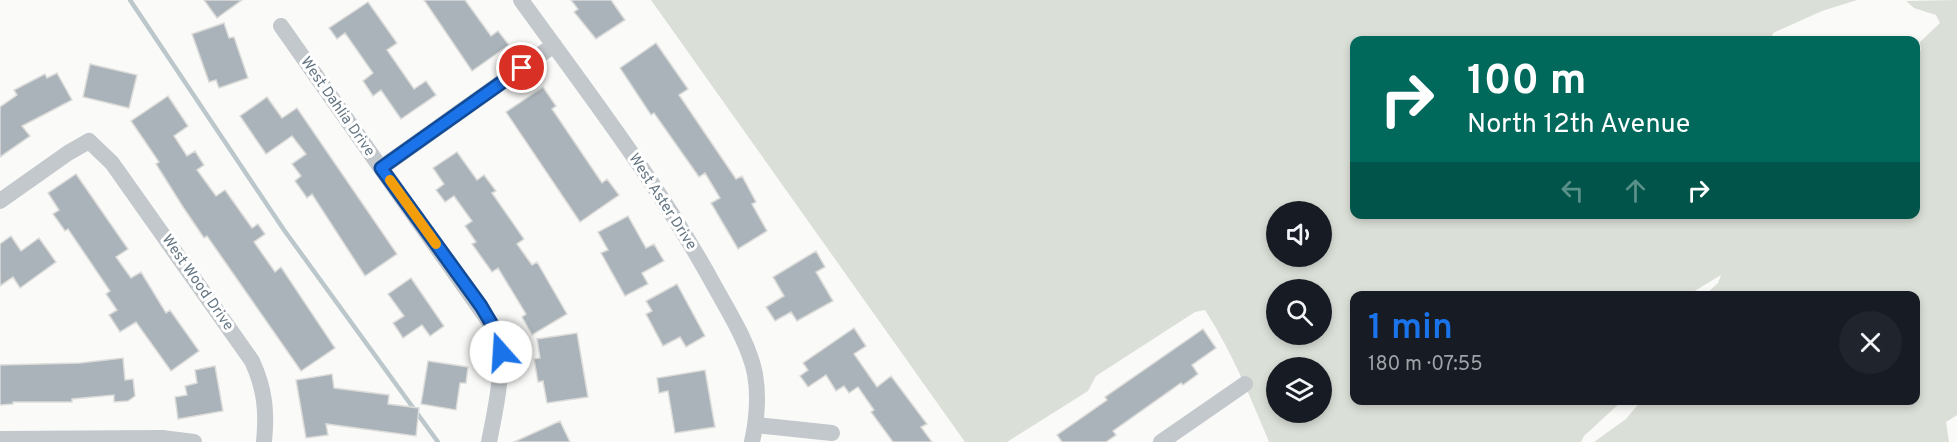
<!DOCTYPE html>
<meta charset="utf-8">
<style>
:root{--surface:#171b24;--page:#20242c;--text:#f1f3f6;--muted:#9ea1a6;--accent:#1a73e8}
body{margin:0;font-family:Overpass,sans-serif;background:var(--page);color:var(--text);height:100vh;display:flex;flex-direction:column;font-size:22px;white-space:nowrap}
*{box-sizing:border-box;margin:0}
p{font-size:20px;color:var(--muted)}
.icon{flex:none;width:33px;height:33px;fill:none;stroke:currentColor;stroke-width:2;stroke-linecap:round;stroke-linejoin:round}
.map{position:relative;flex:1;overflow:hidden}
.panel{position:absolute;left:1350px;top:291px;width:570px;height:114px;display:flex;flex-direction:column;background:var(--surface);border-radius:12px;box-shadow:0 3px 9px #0003}
.panel>*{flex:none}
.hud{position:absolute;left:1350px;top:36px;width:570px;height:183px;border-radius:12px;box-shadow:0 3px 9px #0003;background:#00695c;color:#fff;overflow:hidden}
.fabs{position:absolute;left:1266px;top:201px;display:grid;gap:12px}
.fabs a{display:grid;place-items:center;width:66px;height:66px;border-radius:50%;background:var(--surface);box-shadow:0 3px 9px #0003;font-size:30px}
.pin{position:absolute;display:grid;place-items:center;width:51px;height:51px;color:#fff;margin:-26px;border:3px solid #fff;border-radius:50%;box-shadow:0 2px 6px #0007}
.me{position:absolute;width:66px;margin:-33px;rotate:341deg;stroke-linejoin:round;filter:drop-shadow(0 0 4px #0008)}
.turn{display:flex;align-items:center;gap:21px;height:126px;padding:0 18px;font-size:27px}
.turn .icon{width:78px;height:78px;stroke-width:2.5}
.turn b{display:block;font-size:42px;line-height:51px}
.lanes{display:flex;align-items:center;height:57px;padding:0 18px;background:#0003;justify-content:center;gap:30px;direction:ltr}
.lanes .off{opacity:.35}
.round{display:grid;place-items:center;flex:none;width:63px;height:63px;border-radius:32px;background:var(--page)}
.headline{display:flex;align-items:center;justify-content:space-between;height:102px;padding:0 18px}
h1{font-size:36px;font-weight:600;line-height:45px;color:var(--accent)}
.map>svg:first-child{display:block}
</style>
<div class="map">
<svg width="1957" height="442" viewBox="0 0 1957 442">
<rect width="100%" height="100%" fill="#fafaf8"/>
<path fill="#dadfd7" fill-rule="evenodd" d="M 651,0 L 1857,0 L 1822,11 L 1773,33 L 1771,40 L 1354,40 L 1354,214 L 1916,214 L 1916,54 L 1921,50 L 1920,42 L 1940,23 L 1936,15 L 1914,8 L 1906,1 L 1957,0 L 1957,415 L 1946,422 L 1949,442 L 1594,442 L 1626,419 L 1641,401 L 1916,400 L 1916,296 L 1705,295 L 1718,283 L 1721,275 L 1688,295 L 1354,296 L 1354,400 L 1622,401 L 1584,436 L 1581,442 L 1269,442 C 1250,396 1232,352 1205,310 L 1195,312 L 1096,376 L 1088,391 L 1007,442 L 965,442 ZM 1276,212 L 1322,212 L 1322,256 L 1276,256 ZM 1276,290 L 1322,290 L 1322,334 L 1276,334 ZM 1276,368 L 1322,368 L 1322,412 L 1276,412 Z"/>
<g fill="none" stroke-linecap="round" stroke-linejoin="round">
<path stroke="#bbc7cb" stroke-width="4.5" d="M 130,0 L 284,230 L 438,442"/>
</g>
<path fill="#aab3b9" stroke="#dcdcda" stroke-width="1.5" d="M 204,0 L 242,0 L 217,18 Z
M 424,0 L 465,0 L 491,36 L 498,31 L 509,45 L 472,71 Z
M 571,0 L 611,0 L 625,20 L 596,39 L 574,12 L 578,9 Z
M 368,2 L 397,43 L 387,50 L 414,89 L 426,81 L 436,95 L 401,119 L 381,90 L 373,96 L 363,81 L 373,73 L 345,33 L 337,39 L 329,28 Z
M 224,23 L 229,38 L 234,37 L 248,78 L 219,88 L 216,80 L 209,82 L 192,34 Z
M 656,43 L 688,89 L 679,95 L 736,179 L 742,176 L 756,202 L 752,204 L 767,231 L 738,249 L 711,203 L 720,198 L 705,173 L 699,177 L 654,113 L 651,115 L 620,68 Z
M 90,64 L 137,75 L 129,108 L 83,97 Z
M 57,73 L 72,100 L 22,126 L 30,136 L 0,157 L 0,107 L 17,95 L 14,90 L 45,74 L 47,78 Z
M 543,87 L 556,106 L 552,109 L 602,183 L 607,179 L 619,195 L 580,222 L 506,112 Z
M 168,96 L 188,126 L 174,136 L 187,156 L 195,151 L 204,165 L 197,170 L 216,196 L 225,190 L 252,228 L 258,224 L 265,234 L 254,242 L 275,272 L 281,267 L 335,348 L 301,371 L 207,236 L 204,238 L 183,207 L 156,164 L 159,162 L 131,121 Z
M 267,97 L 282,118 L 297,108 L 397,254 L 365,276 L 312,194 L 307,198 L 295,181 L 301,176 L 292,164 L 306,154 L 292,136 L 266,154 L 240,116 Z
M 457,152 L 477,180 L 484,175 L 496,191 L 492,193 L 524,239 L 517,244 L 532,265 L 537,262 L 567,314 L 532,335 L 522,317 L 526,314 L 498,268 L 492,272 L 472,244 L 476,242 L 465,226 L 472,221 L 454,196 L 445,202 L 436,190 L 444,184 L 433,168 Z
M 76,174 L 128,249 L 116,257 L 131,278 L 141,272 L 166,313 L 170,310 L 199,351 L 171,371 L 136,322 L 120,332 L 109,315 L 117,310 L 106,294 L 110,291 L 68,229 L 65,231 L 53,214 L 59,210 L 48,193 Z
M 628,216 L 646,248 L 654,244 L 664,261 L 642,273 L 648,284 L 625,296 L 601,253 L 608,250 L 598,232 Z
M 11,236 L 21,251 L 39,238 L 56,262 L 20,288 L 13,277 L 0,286 L 0,244 Z
M 816,251 L 825,267 L 816,272 L 833,301 L 797,321 L 791,312 L 775,321 L 766,307 L 784,296 L 773,277 Z
M 411,278 L 444,326 L 430,336 L 422,325 L 403,338 L 393,323 L 404,316 L 388,294 Z
M 677,284 L 705,336 L 686,347 L 680,337 L 663,346 L 646,314 L 652,311 L 646,301 Z
M 854,328 L 866,346 L 854,354 L 877,387 L 891,376 L 927,424 L 921,427 L 932,442 L 893,442 L 871,412 L 874,410 L 858,387 L 849,393 L 844,386 L 836,391 L 826,375 L 808,387 L 800,376 L 808,370 L 803,363 Z
M 1203,329 L 1216,348 L 1192,365 L 1198,374 L 1183,385 L 1181,383 L 1113,431 L 1116,435 L 1106,442 L 1062,442 L 1057,435 L 1107,400 L 1105,397 Z
M 577,333 L 588,397 L 547,403 L 543,381 L 538,382 L 534,359 L 540,358 L 537,339 Z
M 123,358 L 125,380 L 133,379 L 135,396 L 128,401 L 114,402 L 114,395 L 72,399 L 72,402 L 13,402 L 13,404 L 0,405 L 0,365 L 80,363 Z
M 428,361 L 468,367 L 466,383 L 460,383 L 456,410 L 421,404 Z
M 215,366 L 223,411 L 178,419 L 175,397 L 187,395 L 185,386 L 197,383 L 195,370 Z
M 705,370 L 715,427 L 675,433 L 668,391 L 659,393 L 657,378 Z
M 332,374 L 334,388 L 389,395 L 388,404 L 419,408 L 416,436 L 326,424 L 328,435 L 306,438 L 296,380 Z
M 560,421 L 570,442 L 514,442 Z"/>
<g fill="none" stroke-linecap="round" stroke-linejoin="round">
<path stroke="#c3c8cc" stroke-width="16" d="M 521,0 C 589,94 660,186 715,287 C 730,314 749,344 755,374 C 759,397 757,419 752,442
M 281,26 L 497,333 C 505,370 496,406 489,442
M 381,168 L 554,45
M 0,201 L 68,153 L 89,141 L 112,163 L 252,361 C 265,389 267,412 264,442
M 756,425 L 832,433
M 0,439 L 162,438 L 194,442
M 1161,442 L 1245,384"/>
</g>
<g fill="none" stroke-linecap="round" stroke-linejoin="round">
<g stroke="#114b97" stroke-width="15">
<path id="route" d="M 501,352 L 497,333 L 481,306 L 381,168 L 522,68"/>
</g>
<use href="#route" stroke="#1a73e8" stroke-width="10"/>
<path stroke="#f59e0b" stroke-width="10" d="M 390,180 L 436,244"/>
</g>
<g text-anchor="middle" dominant-baseline="central" stroke-width="6" stroke-linejoin="round" paint-order="stroke">
<g font-size="15" fill="#657683" stroke="#fff">
<text transform="translate(337 107) rotate(55)">West Dahlia Drive</text>
<text transform="translate(662 202) rotate(57)">West Aster Drive</text>
<text transform="translate(197 283) rotate(55)">West Wood Drive</text>
</g>
</g>
</svg>
<div class="fabs">
<a><svg class="icon" aria-label="sound" viewBox="0 0 24 24"><path d="M4 9h4l5-4v14l-5-4H4zM17 9q2 3 0 6"/></svg></a>
<a><svg class="icon" aria-label="search" viewBox="0 0 24 24"><circle cx="10" cy="10" r="6"/><path d="M15 15l6 6"/></svg></a>
<a><svg class="icon" aria-label="layers" viewBox="0 0 24 24"><path d="M12 4l9 5-9 5-9-5zM3 14l9 5 9-5"/></svg></a>
</div>
<div class="pin" style="left:522px;top:68px;background:#d93025"><svg class="icon" aria-label="arrive" viewBox="0 0 24 24"><path d="M6 21V4h12l-3 4 3 4H6"/></svg></div>
<svg class="me" style="left:501px;top:352px" viewBox="-20 -20 40 40"><circle r="19" fill="#fff"/><path d="M0-13L10 11 0 6-10 11z" fill="#1a73e8"/></svg>
<div class="hud">
<div class="turn"><svg class="icon" aria-label="right" viewBox="0 0 24 24"><path d="M7 20v-9h11M14 6l5 5-5 5"/></svg><div><b>100 m</b>North 12th Avenue</div></div>
<div class="lanes"><svg class="icon off" aria-label="left" viewBox="0 0 24 24"><path d="M17 20v-9H6M10 6l-5 5 5 5"/></svg><svg class="icon off" aria-label="ahead" viewBox="0 0 24 24"><path d="M12 20V5M6 11l6-6 6 6"/></svg><svg class="icon" aria-label="right" viewBox="0 0 24 24"><path d="M7 20v-9h11M14 6l5 5-5 5"/></svg></div>
</div>
<section class="panel">
<div class="headline"><div><h1>1 min</h1><p>180 m · 07:55</p></div><a class="round"><svg class="icon" aria-label="close" viewBox="0 0 24 24"><path d="M6 6l12 12M18 6L6 18"/></svg></a></div>
</section>
</div>
